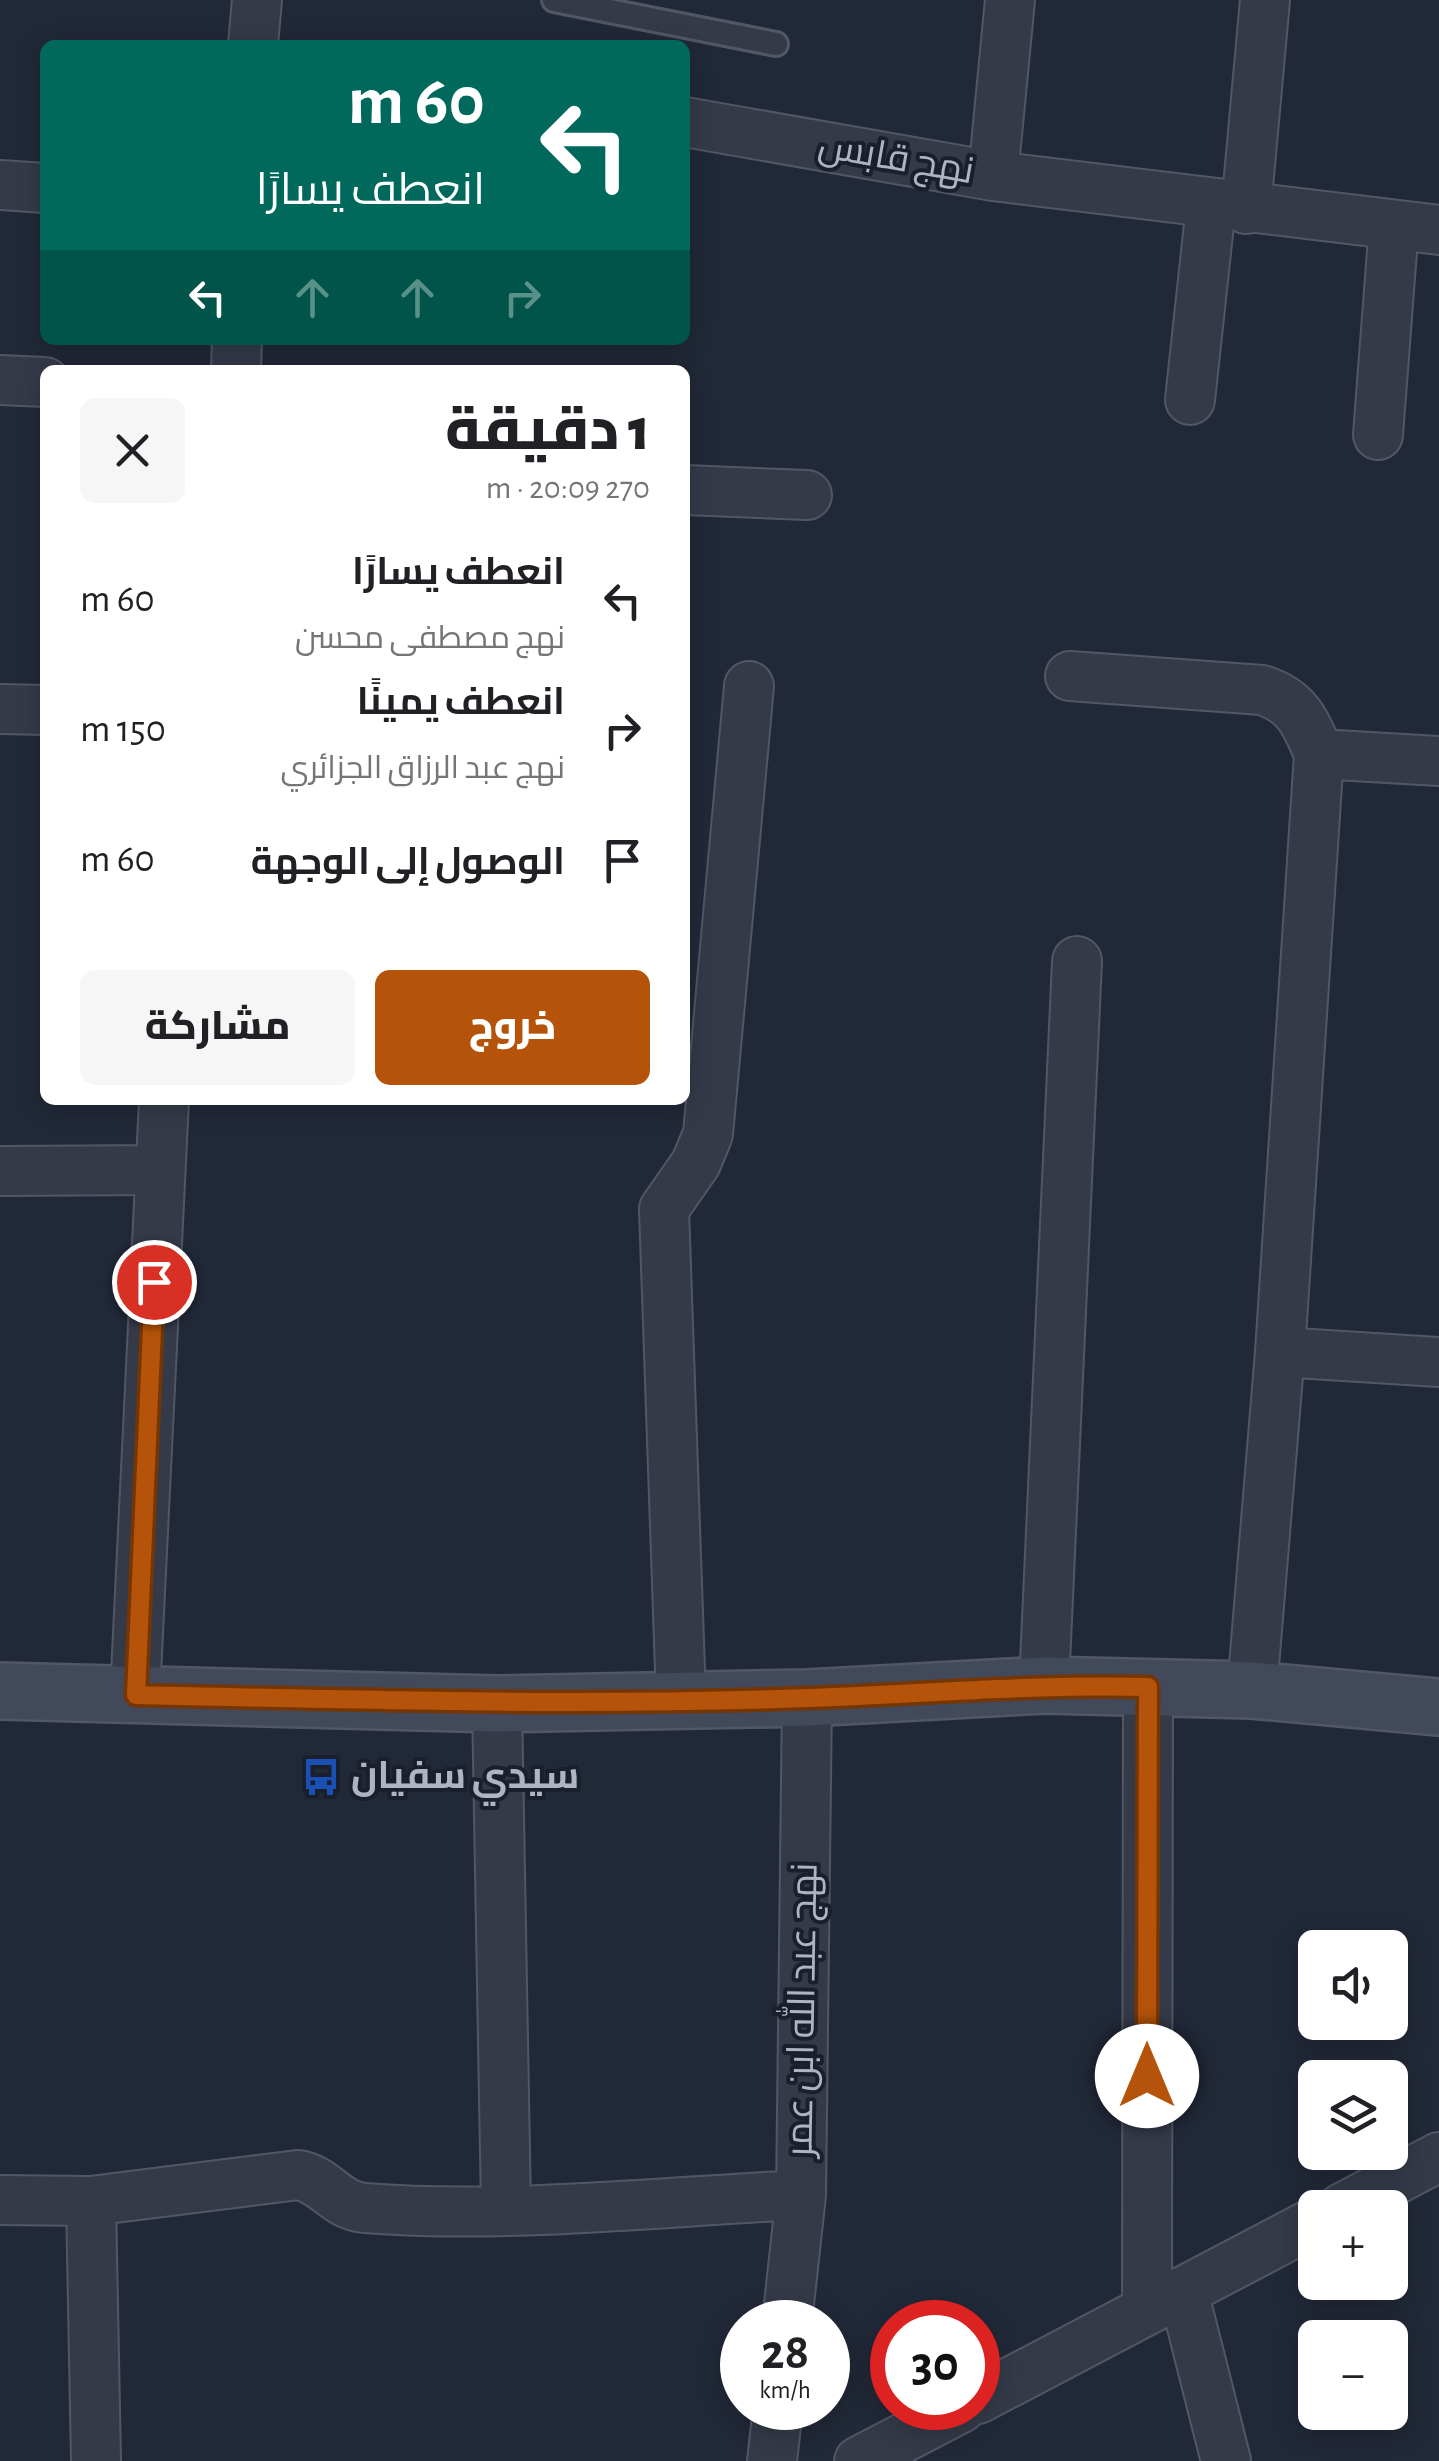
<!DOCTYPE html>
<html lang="ar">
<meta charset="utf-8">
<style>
:root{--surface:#fff;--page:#f6f6f6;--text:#202124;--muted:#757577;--accent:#b45309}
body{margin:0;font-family:"Alegreya Sans",Cairo,sans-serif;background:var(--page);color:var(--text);direction:rtl;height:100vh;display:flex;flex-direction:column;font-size:38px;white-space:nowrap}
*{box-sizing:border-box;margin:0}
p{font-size:32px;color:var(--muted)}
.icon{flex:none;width:55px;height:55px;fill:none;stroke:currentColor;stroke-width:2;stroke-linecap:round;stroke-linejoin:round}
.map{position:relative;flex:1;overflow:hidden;direction:ltr}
.sheet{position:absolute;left:40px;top:365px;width:650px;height:740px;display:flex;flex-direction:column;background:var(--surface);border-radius:15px;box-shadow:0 5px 25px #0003;direction:rtl}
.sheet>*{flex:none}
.top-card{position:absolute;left:40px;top:40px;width:650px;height:305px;border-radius:15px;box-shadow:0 5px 25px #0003;direction:rtl;background:#00695c;color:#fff;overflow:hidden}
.buttons{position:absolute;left:1298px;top:1930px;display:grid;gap:20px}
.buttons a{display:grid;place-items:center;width:110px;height:110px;border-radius:15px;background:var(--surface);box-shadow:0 5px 25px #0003;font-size:50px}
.speed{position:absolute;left:720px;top:2300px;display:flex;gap:20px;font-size:50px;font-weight:700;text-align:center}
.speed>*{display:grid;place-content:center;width:130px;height:130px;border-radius:50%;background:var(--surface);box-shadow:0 5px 25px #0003;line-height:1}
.speed small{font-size:25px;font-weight:400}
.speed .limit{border:15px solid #d22;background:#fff;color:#111}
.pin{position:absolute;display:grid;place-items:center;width:85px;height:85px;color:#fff;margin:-42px;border:5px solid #fff;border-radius:50%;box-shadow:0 2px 10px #0007}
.me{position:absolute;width:110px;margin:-55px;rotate:0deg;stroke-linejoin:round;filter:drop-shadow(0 0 8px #0008)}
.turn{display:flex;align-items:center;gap:35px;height:210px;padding:0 40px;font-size:45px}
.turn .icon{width:130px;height:130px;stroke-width:2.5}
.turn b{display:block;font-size:70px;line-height:85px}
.lanes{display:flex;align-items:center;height:95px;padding:0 40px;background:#0003;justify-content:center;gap:50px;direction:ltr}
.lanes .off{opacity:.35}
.round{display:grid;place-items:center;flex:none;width:105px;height:105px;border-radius:15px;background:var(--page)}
.headline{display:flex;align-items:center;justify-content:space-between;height:170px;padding:0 40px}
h1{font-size:60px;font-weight:800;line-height:75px}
.primary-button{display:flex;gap:20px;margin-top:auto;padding:20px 40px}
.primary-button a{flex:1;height:115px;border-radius:15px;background:var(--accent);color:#fff;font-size:40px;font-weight:800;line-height:115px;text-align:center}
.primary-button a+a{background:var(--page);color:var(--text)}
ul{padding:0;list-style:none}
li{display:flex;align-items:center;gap:30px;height:130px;padding:0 40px}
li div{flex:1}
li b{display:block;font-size:38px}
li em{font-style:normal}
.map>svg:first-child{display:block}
</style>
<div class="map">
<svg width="1439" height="2461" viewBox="0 0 1439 2461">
<rect width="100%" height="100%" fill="#212837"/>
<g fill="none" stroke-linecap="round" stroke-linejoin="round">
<g stroke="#525765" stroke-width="28">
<path id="lane" d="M 554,0 L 776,44"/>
</g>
<g stroke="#525765" stroke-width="52">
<path id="street" d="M 253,45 L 257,0
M 685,122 L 993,176 L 1439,230
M 993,176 L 1010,0
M 0,185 L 45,188
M 1246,209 L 1265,0
M 236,370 L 237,340
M 0,380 L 45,382
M 1190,400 L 1211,206
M 1378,435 L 1394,225
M 685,490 L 807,495
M 1070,676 L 1262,690 C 1297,701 1305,721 1319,754 L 1280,1352 L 1252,1690
M 0,709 L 45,710
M 1319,754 L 1439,761
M 0,1171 L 159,1170
M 1280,1352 L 1439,1362
M 1044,1685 L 1077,961
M 135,1695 L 164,1100
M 681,1699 L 664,1209 L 696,1163 L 708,1134 L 749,686
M 497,1704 L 506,2208
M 0,2200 L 91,2201 L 298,2175 C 325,2179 336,2206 365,2208 C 508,2219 657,2202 801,2195
M 91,2201 L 96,2461
M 1342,2208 L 1439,2157
M 1183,2291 L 1226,2461
M 1147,2310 L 1148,1687
M 787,2322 L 801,2195 L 807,1698
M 978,2399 L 1315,2222
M 772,2461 L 778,2408
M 859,2461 L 961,2408"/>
</g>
<g stroke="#525765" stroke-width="60">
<path id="secondary" d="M 0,1691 L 497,1704 L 807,1698 L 1044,1685 L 1252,1690 L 1439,1707"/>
</g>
<use href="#lane" stroke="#343a48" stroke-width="22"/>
<use href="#street" stroke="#343a48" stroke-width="48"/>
<use href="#secondary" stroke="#42495a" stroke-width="55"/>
</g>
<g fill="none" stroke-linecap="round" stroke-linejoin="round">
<g stroke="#753606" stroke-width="25">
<path id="route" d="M 154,1282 L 136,1695 C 360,1700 584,1706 808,1698 C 922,1694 1034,1684 1148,1687 L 1147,2076"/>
</g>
<use href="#route" stroke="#b45309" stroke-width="18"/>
</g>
<defs>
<g id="bus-bare" transform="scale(3)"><path d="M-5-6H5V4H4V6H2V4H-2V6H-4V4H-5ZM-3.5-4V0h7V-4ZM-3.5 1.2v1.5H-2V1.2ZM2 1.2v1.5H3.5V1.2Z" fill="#1a4fb4" stroke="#1a1f2c" stroke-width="2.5" paint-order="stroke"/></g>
</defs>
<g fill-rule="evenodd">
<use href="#bus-bare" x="321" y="1777"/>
</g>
<g text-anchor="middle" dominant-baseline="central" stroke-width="8" stroke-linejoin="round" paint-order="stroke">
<g font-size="38" fill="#afb4c4" stroke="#1a1f2c">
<text transform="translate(896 159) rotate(10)">نهج قابس</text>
<text transform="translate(803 2010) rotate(-89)">نهج عبد الله ابن عمر</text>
</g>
<g font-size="38" font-weight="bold" fill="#afb4c4" stroke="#1a1f2c" text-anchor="start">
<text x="351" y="1777">سيدي سفيان</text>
</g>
</g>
</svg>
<div class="buttons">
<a><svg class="icon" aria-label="sound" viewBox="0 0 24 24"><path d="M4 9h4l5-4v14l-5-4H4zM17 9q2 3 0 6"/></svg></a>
<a><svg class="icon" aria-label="layers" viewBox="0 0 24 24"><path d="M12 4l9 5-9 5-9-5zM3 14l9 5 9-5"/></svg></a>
<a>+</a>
<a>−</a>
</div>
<div class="speed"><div>28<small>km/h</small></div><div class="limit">30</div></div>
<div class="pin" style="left:154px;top:1282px;background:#d93025"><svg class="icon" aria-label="arrive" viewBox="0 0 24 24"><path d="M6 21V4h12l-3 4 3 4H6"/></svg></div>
<svg class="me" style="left:1147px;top:2076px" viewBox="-20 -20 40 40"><circle r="19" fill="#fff"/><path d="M0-13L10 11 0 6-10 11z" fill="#b45309"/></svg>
<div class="top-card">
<div class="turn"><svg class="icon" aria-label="left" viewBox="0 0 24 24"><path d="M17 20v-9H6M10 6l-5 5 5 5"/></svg><div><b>60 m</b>انعطف يسارًا</div></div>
<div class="lanes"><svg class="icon" aria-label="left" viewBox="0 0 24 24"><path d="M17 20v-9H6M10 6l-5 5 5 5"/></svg><svg class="icon off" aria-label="ahead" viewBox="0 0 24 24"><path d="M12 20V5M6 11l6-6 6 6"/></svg><svg class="icon off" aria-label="ahead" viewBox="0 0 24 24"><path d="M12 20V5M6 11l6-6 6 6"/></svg><svg class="icon off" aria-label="right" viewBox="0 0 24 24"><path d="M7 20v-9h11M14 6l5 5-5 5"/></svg></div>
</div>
<section class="sheet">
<div class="headline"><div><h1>1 دقيقة</h1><p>270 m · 20:09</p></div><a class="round"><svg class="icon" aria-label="close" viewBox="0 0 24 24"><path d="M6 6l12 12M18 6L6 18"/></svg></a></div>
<ul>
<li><svg class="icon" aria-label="left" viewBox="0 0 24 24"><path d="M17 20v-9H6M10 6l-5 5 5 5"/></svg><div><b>انعطف يسارًا</b><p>نهج مصطفى محسن</p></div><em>60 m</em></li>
<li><svg class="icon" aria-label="right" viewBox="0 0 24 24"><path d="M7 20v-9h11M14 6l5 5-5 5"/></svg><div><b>انعطف يمينًا</b><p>نهج عبد الرزاق الجزائري</p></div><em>150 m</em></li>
<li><svg class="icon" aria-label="arrive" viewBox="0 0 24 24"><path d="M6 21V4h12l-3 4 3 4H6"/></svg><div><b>الوصول إلى الوجهة</b></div><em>60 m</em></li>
</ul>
<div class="primary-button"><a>خروج</a><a>مشاركة</a></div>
</section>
</div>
